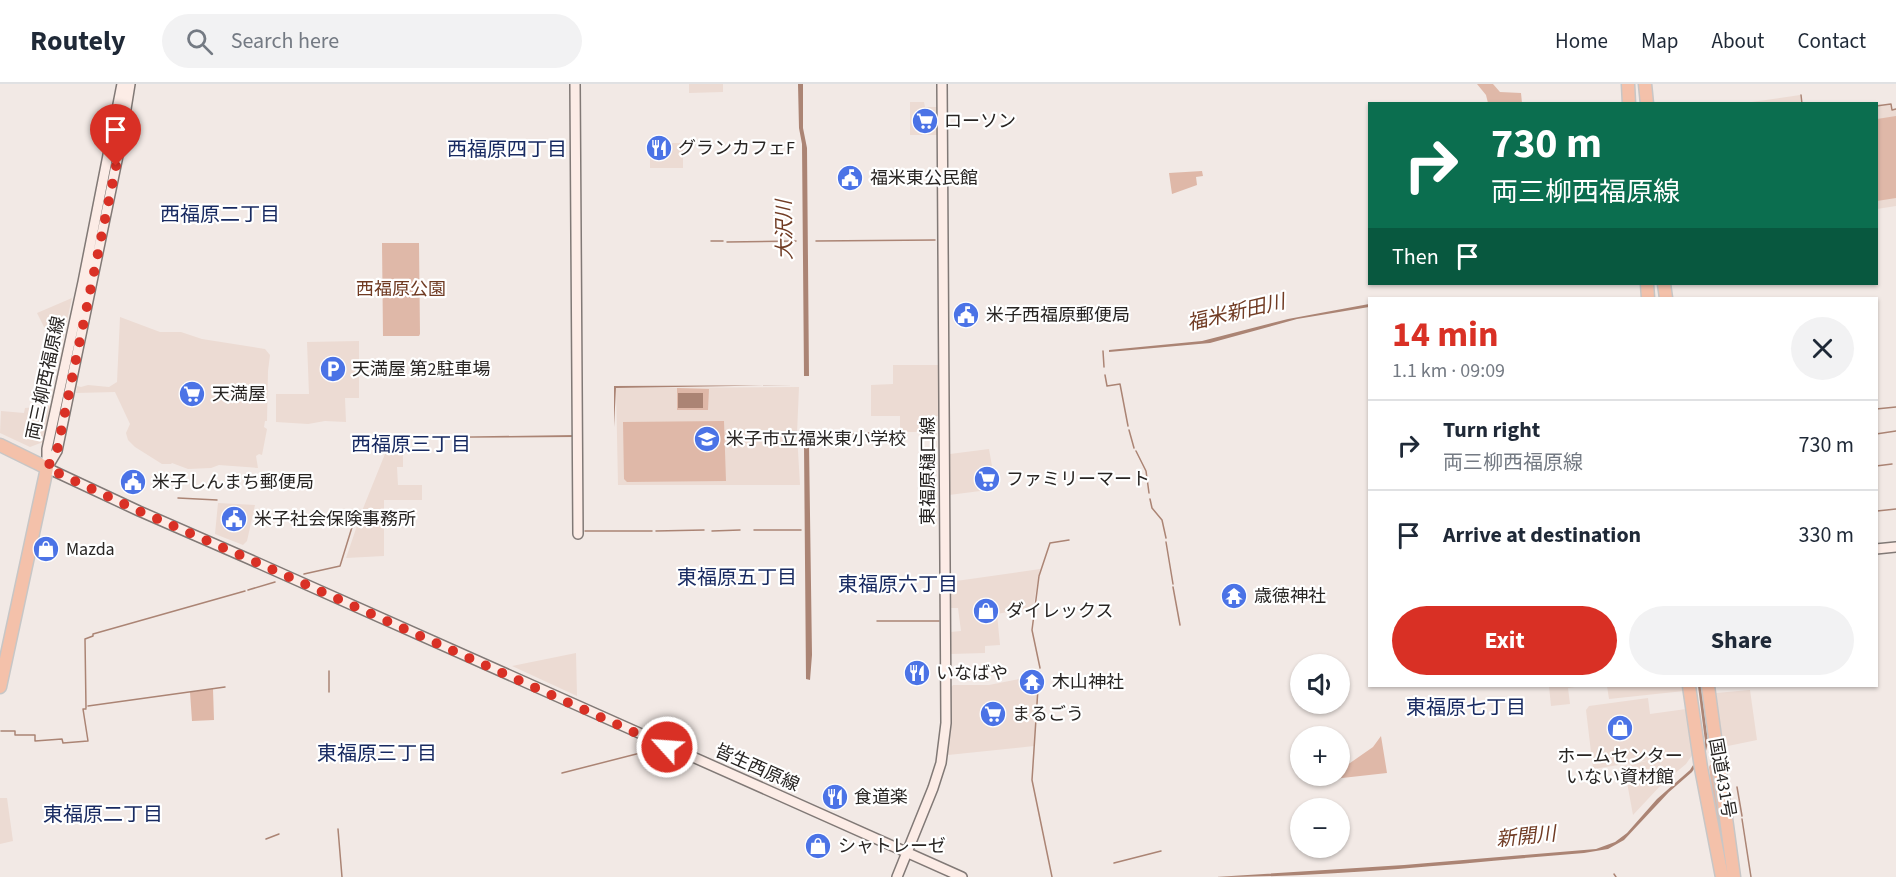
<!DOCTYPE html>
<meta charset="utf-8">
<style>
:root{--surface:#fff;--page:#f2f2f3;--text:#1f2937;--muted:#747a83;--line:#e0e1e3;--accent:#d93025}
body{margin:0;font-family:"Source Sans 3","Noto Sans JP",sans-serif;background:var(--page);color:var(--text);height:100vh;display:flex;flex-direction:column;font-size:22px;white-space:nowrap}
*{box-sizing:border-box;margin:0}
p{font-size:20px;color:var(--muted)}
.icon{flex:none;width:33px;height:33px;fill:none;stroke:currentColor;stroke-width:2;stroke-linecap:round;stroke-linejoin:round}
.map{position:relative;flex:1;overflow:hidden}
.sheet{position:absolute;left:1368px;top:213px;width:510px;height:390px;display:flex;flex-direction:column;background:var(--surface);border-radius:0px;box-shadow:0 2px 4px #0004}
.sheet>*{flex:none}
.banner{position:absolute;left:1368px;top:18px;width:510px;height:183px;border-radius:0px;box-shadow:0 2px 4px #0004;background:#0b6e4f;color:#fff;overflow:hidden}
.fabs{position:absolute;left:1290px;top:570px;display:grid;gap:12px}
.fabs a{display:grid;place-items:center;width:60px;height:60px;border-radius:50%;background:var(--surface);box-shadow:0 2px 4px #0004;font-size:30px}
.pin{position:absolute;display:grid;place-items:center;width:51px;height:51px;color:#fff;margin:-62px -26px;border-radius:50% 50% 50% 0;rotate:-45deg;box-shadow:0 0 6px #0007}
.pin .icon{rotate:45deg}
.me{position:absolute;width:66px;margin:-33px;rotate:296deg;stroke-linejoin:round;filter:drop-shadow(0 0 4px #0008)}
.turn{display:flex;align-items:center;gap:21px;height:126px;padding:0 24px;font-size:27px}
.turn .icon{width:78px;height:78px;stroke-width:2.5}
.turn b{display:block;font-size:42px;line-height:51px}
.then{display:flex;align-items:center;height:57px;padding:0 24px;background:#0003;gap:12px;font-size:22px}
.round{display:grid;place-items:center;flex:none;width:63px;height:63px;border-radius:32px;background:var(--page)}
.headline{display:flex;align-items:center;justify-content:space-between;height:102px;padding:0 24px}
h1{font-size:36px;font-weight:700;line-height:45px;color:var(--accent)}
.button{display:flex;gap:12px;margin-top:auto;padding:12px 24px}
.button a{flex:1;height:69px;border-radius:36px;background:var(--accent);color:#fff;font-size:24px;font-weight:700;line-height:69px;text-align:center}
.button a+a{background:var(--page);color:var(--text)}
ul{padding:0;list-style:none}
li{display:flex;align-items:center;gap:18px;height:90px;padding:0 24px;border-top:2px solid var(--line)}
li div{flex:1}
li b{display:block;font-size:22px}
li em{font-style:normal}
header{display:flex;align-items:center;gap:36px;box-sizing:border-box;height:84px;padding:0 30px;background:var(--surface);border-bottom:2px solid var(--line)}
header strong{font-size:28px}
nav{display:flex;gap:33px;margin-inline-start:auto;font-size:21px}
.search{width:420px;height:54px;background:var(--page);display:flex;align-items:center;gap:15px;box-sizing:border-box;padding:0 21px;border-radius:33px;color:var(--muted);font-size:22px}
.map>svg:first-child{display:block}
</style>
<header>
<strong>Routely</strong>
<div class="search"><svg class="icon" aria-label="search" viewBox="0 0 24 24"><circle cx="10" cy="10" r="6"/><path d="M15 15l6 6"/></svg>Search here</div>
<nav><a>Home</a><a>Map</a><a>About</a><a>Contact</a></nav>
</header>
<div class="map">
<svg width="1896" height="793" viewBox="0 0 1896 793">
<rect width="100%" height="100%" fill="#f2e9e5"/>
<path fill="#ecdbd3" d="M 689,0 L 723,0 L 723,8 L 689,9 Z
M 1800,11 L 1801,19 L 1744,19 L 1766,16 Z
M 910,18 L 924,18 L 925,23 L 939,23 L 940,51 L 910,51 Z
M 1891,21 L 1892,26 L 1896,25 L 1896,122 L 1877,125 L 1877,22 Z
M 650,59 L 683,59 L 683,84 L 650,84 Z
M 72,214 L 63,254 L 47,249 L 37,229 Z
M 120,233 L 160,248 L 181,248 L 202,255 L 265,265 L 270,271 L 268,287 L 267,337 L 265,337 L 264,343 L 267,345 L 262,371 L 259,370 L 256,372 L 258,384 L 219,381 L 211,384 L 188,385 L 172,379 L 171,380 L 162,380 L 135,363 L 128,356 L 126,349 L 130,340 L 115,308 L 76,309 L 77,302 L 81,303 L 88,301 L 109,303 L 117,298 Z
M 359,257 L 359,314 L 345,314 L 346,338 L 325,337 L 308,340 L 276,338 L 276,310 L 309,310 L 307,258 Z
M 893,281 L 939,281 L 940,332 L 935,332 L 926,348 L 900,348 L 900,332 L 871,332 L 871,301 L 893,300 Z
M 799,303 L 797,350 L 800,401 L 618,401 L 616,304 Z
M 50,322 L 43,358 L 30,363 L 0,349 L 1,327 L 24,329 L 25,324 Z
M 391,355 L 403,355 L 403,383 L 397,383 L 398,401 L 422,401 L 422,416 L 384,416 L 384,472 L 346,474 L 362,427 Z
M 989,365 L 996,405 L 949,411 L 949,373 L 950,370 Z
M 218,419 L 255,421 L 247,457 L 243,461 L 215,450 Z
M 1040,485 L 1033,523 L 997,530 L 1000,561 L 985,562 L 985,569 L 950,570 L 950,548 L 961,547 L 958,524 L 949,524 L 949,498 Z
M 576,569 L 577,612 L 512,582 Z
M 1024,594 L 1026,606 L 1038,605 L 1034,662 L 948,671 L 950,605 L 953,601 L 989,601 Z
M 1549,602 L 1582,602 L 1568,604 L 1570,620 L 1551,622 Z
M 1607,602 L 1683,602 L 1684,607 L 1609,615 Z
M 1750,606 L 1757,656 L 1723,663 L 1716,609 Z
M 1648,614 L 1650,630 L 1686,625 L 1693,670 L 1686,680 L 1662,700 L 1633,731 L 1624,682 L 1651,676 L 1593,685 L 1586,626 L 1589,622 Z
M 0,714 L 7,714 L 13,757 L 0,760 Z"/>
<path fill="#dfb8a8" d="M 1477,0 L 1493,0 L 1500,8 L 1521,9 L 1522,19 L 1488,19 L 1486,11 Z
M 1896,32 L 1896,114 L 1877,117 L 1877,35 Z
M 1202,87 L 1203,92 L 1196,93 L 1197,101 L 1172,110 L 1169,89 Z
M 382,159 L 419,159 L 420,250 L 419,252 L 383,252 Z
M 677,304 L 709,305 L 708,326 L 677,326 Z
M 724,337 L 726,397 L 627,398 L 624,395 L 623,338 Z
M 213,605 L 214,636 L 192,637 L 190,608 Z
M 1381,652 L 1387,689 L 1324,696 L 1331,692 L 1340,692 L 1340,686 L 1373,663 Z
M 1713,680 L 1731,793 L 1726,793 L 1716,741 L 1709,683 L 1710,681 Z"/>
<path fill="#ab8474" d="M 798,0 L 803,0 L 803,44 L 807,64 L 809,292 L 804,292 L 802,60 L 799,44 Z
M 1369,220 L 1369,223 L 1297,235 L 1210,259 L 1109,268 L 1109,266 L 1202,257 L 1288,235 Z
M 794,301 L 616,304 L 614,343 L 614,302 Z
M 678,309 L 703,309 L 703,324 L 678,324 Z
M 575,351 L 575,353 L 426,354 L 426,353 Z
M 804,360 L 809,360 L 812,571 L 810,596 L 806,595 Z
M 1698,602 L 1701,602 L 1708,658 L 1706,667 L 1692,688 L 1669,708 L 1624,756 L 1608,765 L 1584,769 C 1461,779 1338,793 1215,793 L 1404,781 L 1596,765 L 1615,758 L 1627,749 L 1657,715 L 1690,686 L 1703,665 L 1705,657 Z"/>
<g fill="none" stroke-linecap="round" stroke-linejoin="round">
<path stroke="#ab8474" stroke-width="1.5" d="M 1801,11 L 1802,20
M 1876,22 L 1891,20 L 1892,26 L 1896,25
M 711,157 L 723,157
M 816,157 L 935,156
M 727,158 L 796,157
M 1103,267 L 1104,283
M 1105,291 L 1107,302 L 1120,300 L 1128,342
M 1876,325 L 1896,323
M 1129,346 L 1134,364
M 811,350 L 843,349
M 852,350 L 869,349
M 1876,350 L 1896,347
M 1136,367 L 1146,387 L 1149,409
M 1876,382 L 1892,380
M 178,414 L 217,416
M 1150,415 L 1152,424 L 1162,436 L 1166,454
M 1877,427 L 1896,425
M 754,446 L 801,446
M 585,447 L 652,447
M 656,447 L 704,446
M 712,447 L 740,446
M 1166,458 L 1173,500
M 304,490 L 340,482 L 357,427
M 1173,503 L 1180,541
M 248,506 L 275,498
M 877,537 L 939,537
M 1040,584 L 1032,546 L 1039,492 L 1050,459 L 1069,456
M 329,587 L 329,608
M 1039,589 L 1032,696 L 1052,793
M 88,622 L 225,603
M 86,624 L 85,555 L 93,552 L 93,550 L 245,507
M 1,647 L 15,647 L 15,651 L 35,651 L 35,657 L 62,655 L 63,659 L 88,657 L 83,625 L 86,625
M 562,689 L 652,666
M 1737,703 L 1742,732
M 1742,735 L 1751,793
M 338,745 L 342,793
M 266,755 L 279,750
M 1114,779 L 1161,767
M 1614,790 L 1616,793"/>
<g stroke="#817976" stroke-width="12">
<path id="secondary" d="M 575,0 L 578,450
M 47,382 L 47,365 L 83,198 L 122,0
M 47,384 L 139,427 L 249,475 L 962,793
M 47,384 L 57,367 L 120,62 L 130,0
M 1876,465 L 1896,463
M 897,793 L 933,704 L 941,679 L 946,639 L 942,0"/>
</g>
<g stroke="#c7c6c6" stroke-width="15">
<path id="highway" d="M 1628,0 L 1629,20
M 1645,0 L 1647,20
M 1647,200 L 1648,214
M 1664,200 L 1666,214
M 0,361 L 47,384 L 0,603
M 1689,602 L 1701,684 L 1722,793
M 1708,602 L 1734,793"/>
</g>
<use href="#secondary" stroke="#fcece6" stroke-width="9"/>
<use href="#highway" stroke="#f4c1aa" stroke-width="12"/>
</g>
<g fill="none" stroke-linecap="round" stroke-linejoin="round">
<path stroke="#d93025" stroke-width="10" stroke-dasharray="0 18" d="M 116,82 L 57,367 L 47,384 L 139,427 L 249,475 L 667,663"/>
</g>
<defs>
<g id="supermarket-disc" transform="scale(1.35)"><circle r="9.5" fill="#4b73e6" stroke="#fff"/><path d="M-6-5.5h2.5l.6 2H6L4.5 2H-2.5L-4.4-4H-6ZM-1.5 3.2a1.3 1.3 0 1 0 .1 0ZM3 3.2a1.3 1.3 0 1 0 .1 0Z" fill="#fff"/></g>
<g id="restaurant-disc" transform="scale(1.35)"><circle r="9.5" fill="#4b73e6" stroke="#fff"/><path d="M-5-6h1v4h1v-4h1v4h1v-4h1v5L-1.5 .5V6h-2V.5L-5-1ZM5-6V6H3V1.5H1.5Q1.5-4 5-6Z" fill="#fff"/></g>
<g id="civic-disc" transform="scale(1.35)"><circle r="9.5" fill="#4b73e6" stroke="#fff"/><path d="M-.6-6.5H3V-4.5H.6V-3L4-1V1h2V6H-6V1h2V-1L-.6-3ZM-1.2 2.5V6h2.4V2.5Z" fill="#fff"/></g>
<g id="parking-disc" transform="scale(1.35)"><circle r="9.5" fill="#4b73e6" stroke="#fff"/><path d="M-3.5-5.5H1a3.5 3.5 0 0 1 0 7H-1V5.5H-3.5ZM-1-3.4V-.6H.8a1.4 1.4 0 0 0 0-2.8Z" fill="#fff"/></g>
<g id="school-disc" transform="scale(1.35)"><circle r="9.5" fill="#4b73e6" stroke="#fff"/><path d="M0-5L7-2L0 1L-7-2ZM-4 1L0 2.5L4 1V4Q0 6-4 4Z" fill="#fff"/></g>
<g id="shop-disc" transform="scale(1.35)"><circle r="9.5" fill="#4b73e6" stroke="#fff"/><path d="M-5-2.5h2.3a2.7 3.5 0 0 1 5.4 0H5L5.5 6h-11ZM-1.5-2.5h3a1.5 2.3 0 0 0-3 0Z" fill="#fff"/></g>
<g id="temple-disc" transform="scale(1.35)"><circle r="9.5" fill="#4b73e6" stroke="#fff"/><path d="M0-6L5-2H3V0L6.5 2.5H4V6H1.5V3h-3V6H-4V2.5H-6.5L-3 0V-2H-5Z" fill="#fff"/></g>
</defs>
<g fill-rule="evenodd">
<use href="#supermarket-disc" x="925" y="37"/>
<use href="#restaurant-disc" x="659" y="64"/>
<use href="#civic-disc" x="850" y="94"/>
<use href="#civic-disc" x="966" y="231"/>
<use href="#parking-disc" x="333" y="285"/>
<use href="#supermarket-disc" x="192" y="310"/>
<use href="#school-disc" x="707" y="355"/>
<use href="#supermarket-disc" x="987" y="395"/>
<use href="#civic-disc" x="133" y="398"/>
<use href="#civic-disc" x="234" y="435"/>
<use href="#shop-disc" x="46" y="465"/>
<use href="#temple-disc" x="1234" y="512"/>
<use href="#shop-disc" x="986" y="527"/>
<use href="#restaurant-disc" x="917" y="589"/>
<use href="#temple-disc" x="1032" y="598"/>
<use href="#supermarket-disc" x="993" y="630"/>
<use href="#shop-disc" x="1620" y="644"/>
<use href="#restaurant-disc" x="835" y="713"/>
<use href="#shop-disc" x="818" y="762"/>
</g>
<g text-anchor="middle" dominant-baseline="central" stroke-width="4.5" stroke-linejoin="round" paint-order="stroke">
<g font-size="18" fill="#282523" stroke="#fff" text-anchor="start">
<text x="944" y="37">ローソン</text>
<text x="678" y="64">グランカフェF</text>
<text x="870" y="94">福米東公民館</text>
<text x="986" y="231">米子西福原郵便局</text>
<text x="352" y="285">天満屋 第2駐車場</text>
<text x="212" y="310">天満屋</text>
<text x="726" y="355">米子市立福米東小学校</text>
<text x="1006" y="395">ファミリーマート</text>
<text x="152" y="398">米子しんまち郵便局</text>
<text x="254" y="435">米子社会保険事務所</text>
<text x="66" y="465">Mazda</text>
<text x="1254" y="512">歳徳神社</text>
<text x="1006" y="527">ダイレックス</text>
<text x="936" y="589">いなばや</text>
<text x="1052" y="598">木山神社</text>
<text x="1012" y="630">まるごう</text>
<text x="1620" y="672" text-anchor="middle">ホームセンター<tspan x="1620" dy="21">いない資材館</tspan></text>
<text x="854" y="713">食道楽</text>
<text x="838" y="762">シャトレーゼ</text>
</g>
<g font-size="18" fill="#6f3a22" stroke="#fff">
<text x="401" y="205">西福原公園</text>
</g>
<g font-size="18" fill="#282523" stroke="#fff">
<text transform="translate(46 294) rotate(-78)">両三柳西福原線</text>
<text transform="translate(928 387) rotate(-90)">東福原樋口線</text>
<text transform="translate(757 684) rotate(24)">皆生西原線</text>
<text transform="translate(1722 694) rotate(80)">国道431号</text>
</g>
<g font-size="20" fill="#182a61" stroke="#fff">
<text x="507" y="66">西福原四丁目</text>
<text x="220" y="131">西福原二丁目</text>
<text x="411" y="361">西福原三丁目</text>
<text x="737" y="494">東福原五丁目</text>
<text x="898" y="501">東福原六丁目</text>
<text x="1466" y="624">東福原七丁目</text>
<text x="377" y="670">東福原三丁目</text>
<text x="103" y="731">東福原二丁目</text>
</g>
<g font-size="20" font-style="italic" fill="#713c24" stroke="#fff">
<text transform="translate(785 146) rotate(-91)">大沢川</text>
<text transform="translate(1236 229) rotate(-13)">福米新田川</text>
<text transform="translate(1526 753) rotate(-6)">新開川</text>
</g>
</g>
</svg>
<div class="fabs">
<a><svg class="icon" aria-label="sound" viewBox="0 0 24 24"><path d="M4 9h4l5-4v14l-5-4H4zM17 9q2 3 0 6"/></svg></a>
<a>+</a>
<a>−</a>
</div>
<div class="pin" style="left:116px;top:82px;background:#d93025"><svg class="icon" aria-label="arrive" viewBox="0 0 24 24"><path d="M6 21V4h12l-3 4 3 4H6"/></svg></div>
<svg class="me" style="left:667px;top:663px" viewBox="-20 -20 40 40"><circle r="17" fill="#d93025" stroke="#fff" stroke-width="3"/><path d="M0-11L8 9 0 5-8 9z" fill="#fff"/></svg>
<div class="banner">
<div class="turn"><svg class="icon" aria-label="right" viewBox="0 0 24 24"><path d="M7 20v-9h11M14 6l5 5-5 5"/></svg><div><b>730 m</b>両三柳西福原線</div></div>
<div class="then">Then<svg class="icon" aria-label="arrive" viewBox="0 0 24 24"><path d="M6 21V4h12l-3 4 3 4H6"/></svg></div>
</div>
<section class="sheet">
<div class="headline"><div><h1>14 min</h1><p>1.1 km · 09:09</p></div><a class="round"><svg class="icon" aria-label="close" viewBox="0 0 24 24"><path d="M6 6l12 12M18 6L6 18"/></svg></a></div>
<ul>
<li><svg class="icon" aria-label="right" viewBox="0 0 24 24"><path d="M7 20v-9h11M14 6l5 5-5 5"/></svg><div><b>Turn right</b><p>両三柳西福原線</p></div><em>730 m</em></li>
<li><svg class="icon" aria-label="arrive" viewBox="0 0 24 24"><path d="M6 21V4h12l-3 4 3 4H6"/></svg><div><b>Arrive at destination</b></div><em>330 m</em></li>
</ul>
<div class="button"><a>Exit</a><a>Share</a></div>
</section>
</div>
